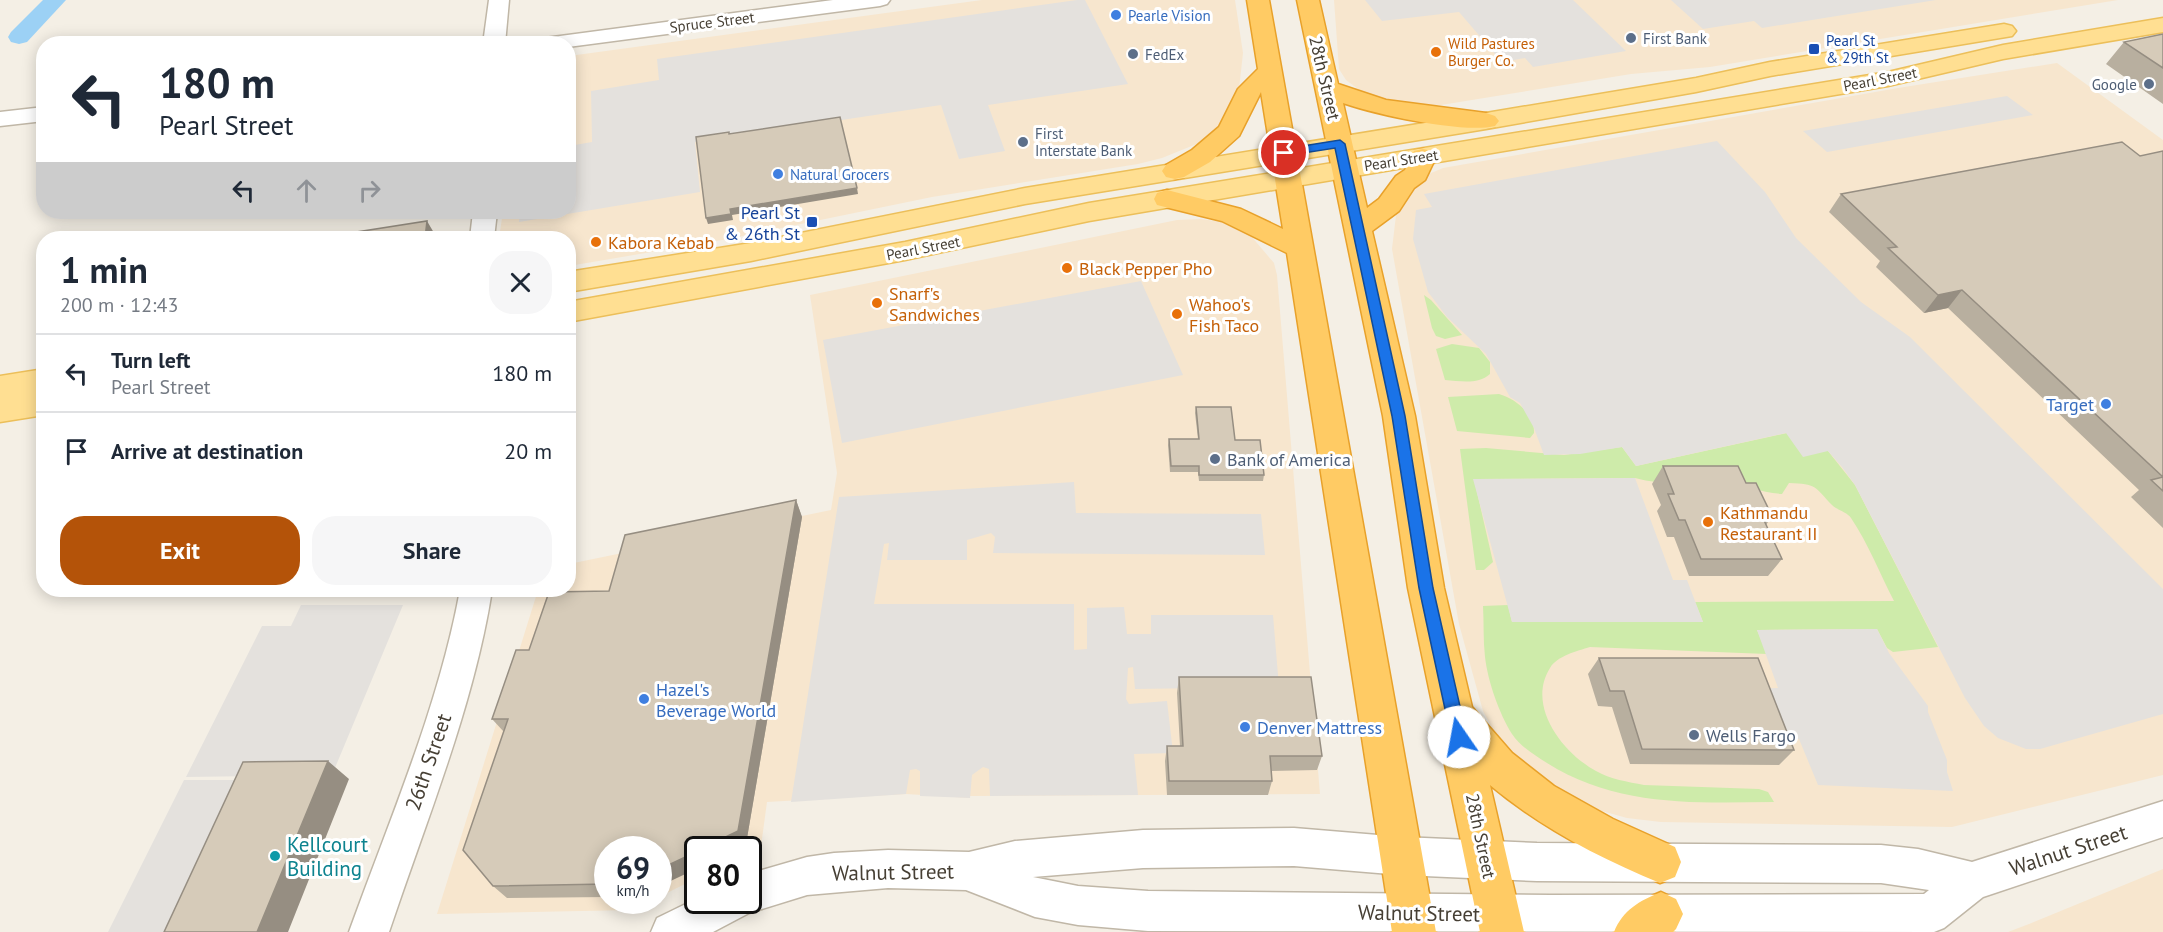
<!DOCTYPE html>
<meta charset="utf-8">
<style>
:root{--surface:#fff;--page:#f6f6f7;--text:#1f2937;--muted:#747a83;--line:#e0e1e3;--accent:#b45309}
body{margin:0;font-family:"PT Sans",sans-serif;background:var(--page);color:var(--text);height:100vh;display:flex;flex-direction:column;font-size:22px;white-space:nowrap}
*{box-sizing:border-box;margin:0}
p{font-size:20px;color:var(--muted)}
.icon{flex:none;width:33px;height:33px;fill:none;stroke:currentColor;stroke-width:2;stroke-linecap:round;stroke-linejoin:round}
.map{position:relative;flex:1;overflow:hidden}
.side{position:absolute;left:36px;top:231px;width:540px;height:366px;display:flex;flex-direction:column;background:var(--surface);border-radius:24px;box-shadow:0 3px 15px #0003}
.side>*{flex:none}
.hud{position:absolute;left:36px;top:36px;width:540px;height:183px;border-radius:24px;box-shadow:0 3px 15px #0003;background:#fff;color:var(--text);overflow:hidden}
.speed{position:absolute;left:594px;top:836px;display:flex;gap:12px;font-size:30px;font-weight:700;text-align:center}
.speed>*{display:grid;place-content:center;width:78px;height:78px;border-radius:50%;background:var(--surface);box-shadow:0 3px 15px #0003;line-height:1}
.speed small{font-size:15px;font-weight:400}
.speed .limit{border:3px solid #111;border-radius:9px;background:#fff;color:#111}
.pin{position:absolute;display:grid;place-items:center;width:51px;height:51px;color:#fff;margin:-26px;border:3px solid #fff;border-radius:50%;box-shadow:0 2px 6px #0007}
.me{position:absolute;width:66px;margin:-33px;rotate:348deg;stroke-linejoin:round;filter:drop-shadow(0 0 4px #0008)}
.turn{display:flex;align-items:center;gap:21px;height:126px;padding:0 24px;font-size:27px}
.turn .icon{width:78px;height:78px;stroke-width:2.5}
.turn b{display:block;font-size:42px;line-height:51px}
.lanes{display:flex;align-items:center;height:57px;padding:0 24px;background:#0003;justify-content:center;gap:30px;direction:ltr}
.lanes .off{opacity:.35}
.round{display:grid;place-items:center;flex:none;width:63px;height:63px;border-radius:24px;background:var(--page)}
.summary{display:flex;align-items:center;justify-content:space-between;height:102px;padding:0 24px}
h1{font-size:36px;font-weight:800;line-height:45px}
.action{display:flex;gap:12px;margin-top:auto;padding:12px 24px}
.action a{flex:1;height:69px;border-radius:24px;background:var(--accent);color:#fff;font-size:24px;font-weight:800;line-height:69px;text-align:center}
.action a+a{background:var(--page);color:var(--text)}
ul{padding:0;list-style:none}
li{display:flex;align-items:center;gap:18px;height:78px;padding:0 24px;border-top:2px solid var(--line)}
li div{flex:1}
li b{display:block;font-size:22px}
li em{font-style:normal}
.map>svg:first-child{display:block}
</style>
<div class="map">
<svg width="2163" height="932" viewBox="0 0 2163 932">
<rect width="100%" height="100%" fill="#f4efe5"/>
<path fill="#f7e6ce" d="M 982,0 L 1235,0 L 1243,53 L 1239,89 L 1221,125 L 1199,143 L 1162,158 L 1138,164 L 932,197 L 728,239 L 569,266 L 568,238 L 499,238 L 503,212 L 568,212 L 569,56 Z
M 1334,0 L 2118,0 L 1710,67 L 1631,74 L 1441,105 L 1413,106 L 1394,103 L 1366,95 L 1346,80 L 1339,69 Z
M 2057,63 L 2163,140 L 2163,775 L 1952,827 L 1661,822 L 1627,818 L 1591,808 L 1533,779 L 1498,739 L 1483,711 L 1459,624 L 1392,249 L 1397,207 L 1424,176 L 1443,168 L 1898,88 Z
M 1201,219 L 1222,222 L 1251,236 L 1274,263 L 1277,275 L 1320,794 L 970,796 L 970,798 L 906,794 L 767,802 L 761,846 L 749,852 L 748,849 L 698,849 L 697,878 L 659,897 L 658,849 L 608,849 L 608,900 L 652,900 L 631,910 L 437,914 L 538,590 L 568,590 L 569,564 L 831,510 L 837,473 L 810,295 L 1177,220 Z
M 2163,869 L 2163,932 L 2008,932 L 2029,924 Z"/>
<path fill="#ceebaa" d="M 1424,295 L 1431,300 L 1462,335 L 1445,339 L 1436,336 L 1432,328 Z
M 1452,344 L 1479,348 L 1490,362 L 1490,374 C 1478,385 1460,381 1445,380 L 1436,349 Z
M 1499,394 C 1516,399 1535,414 1534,433 L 1530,438 L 1457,431 L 1448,397 Z
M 1796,431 L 1828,451 L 1855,485 L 1938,647 L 1893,652 L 1887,648 L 1877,629 L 1757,630 L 1767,654 L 1590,647 C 1577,651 1557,656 1550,668 C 1526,706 1563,753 1596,771 C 1610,779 1628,782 1644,785 L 1759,789 L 1768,792 L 1774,802 C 1694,803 1617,807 1547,763 C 1534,755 1521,747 1512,734 C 1499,713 1488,682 1485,657 C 1483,640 1484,623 1483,606 L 1508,605 L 1512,622 L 1703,622 L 1695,602 L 1894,601 C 1880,574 1868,543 1851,518 C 1847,512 1837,510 1832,505 C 1814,486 1817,484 1789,483 L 1782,494 C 1762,493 1743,484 1723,483 C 1693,481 1663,486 1635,478 L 1474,479 L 1493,562 L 1484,570 L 1476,570 L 1460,449 L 1486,448 L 1564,455 L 1622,447 L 1636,466 Z"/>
<path fill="#e4e1dd" d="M 1077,0 L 1085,0 L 1128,84 L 988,105 L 1005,151 L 959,159 L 941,105 L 695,142 L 700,192 L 519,222 L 520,212 L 568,212 L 569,146 L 592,142 L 591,91 L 659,80 L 657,59 Z
M 1365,0 L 1573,0 L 1626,51 L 1533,67 L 1525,58 L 1502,62 L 1459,12 L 1382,21 Z
M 1671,0 L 1936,0 L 1762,28 L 1754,21 L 1703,29 Z
M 2007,96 L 2033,115 L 1827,152 L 1803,131 Z
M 1717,141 L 1765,192 L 1796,238 L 1861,302 L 1910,337 L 2163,589 L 2163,714 L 2040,749 L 2026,749 L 1998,738 L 1984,726 L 1965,698 L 1855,485 L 1842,467 L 1828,451 L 1803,457 L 1786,433 L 1636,466 L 1622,447 L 1580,454 L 1544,455 L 1534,428 L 1520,403 L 1510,397 L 1486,354 L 1447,317 L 1428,292 L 1413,239 L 1416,210 L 1432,207 L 1424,194 Z
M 1141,281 L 1183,375 L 842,443 L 823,340 Z
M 1635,478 L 1673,580 L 1687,580 L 1703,622 L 1512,622 L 1473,479 Z
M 1074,482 L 1076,513 L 1261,514 L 1265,555 L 993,553 L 995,537 L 991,533 L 967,540 L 967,560 L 887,560 L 889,543 L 884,544 L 874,604 L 1074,604 L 1074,650 L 1087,649 L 1087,608 L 1124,607 L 1127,634 L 1151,634 L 1151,615 L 1273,615 L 1279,687 L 1135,689 L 1133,667 L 1128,668 L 1126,699 L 1129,704 L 1167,701 L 1173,753 L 1134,754 L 1138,795 L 990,796 L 989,769 L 983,767 L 972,775 L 970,798 L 920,796 L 920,771 L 916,769 L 910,770 L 906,794 L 791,802 L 839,497 Z
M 301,605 L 403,605 L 332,775 L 186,777 L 262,626 L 291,626 Z
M 1877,629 L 1889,653 L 1928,706 L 1928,712 L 1947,760 L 1947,772 L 1953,791 L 1818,785 L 1799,739 L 1772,739 L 1752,689 L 1778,688 L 1757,630 Z
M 184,780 L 249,780 L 185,932 L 108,932 Z"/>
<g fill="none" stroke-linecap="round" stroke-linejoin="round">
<path fill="#9cd1f5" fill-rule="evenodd" d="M 43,0 L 66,0 L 27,42 L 19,44 L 11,42 L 8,37 L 11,32 Z"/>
<g stroke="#c0b7a7" stroke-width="3">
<path id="minor" d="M 489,0 L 509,0 L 505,44 L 483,44 Z
M 833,0 L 890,0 L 887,4 L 880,6 L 568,47 L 568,44 L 535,44 L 537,39 L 545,38 Z
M 44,107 L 44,121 L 0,126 L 0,112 Z
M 473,212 L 497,212 L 494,238 L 470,238 Z
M 460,590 L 492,590 C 474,706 426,821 389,932 L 349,932 C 389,821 439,706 460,590 Z
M 2163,801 L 2163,837 L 1983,897 L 1944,928 L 1934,932 L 1148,931 L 1078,925 L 1035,917 L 966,890 L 888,888 L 807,895 L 749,913 L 713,932 L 651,932 L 657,918 L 698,898 L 698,900 L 748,900 L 748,874 L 807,857 L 834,853 L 888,850 L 969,852 L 1015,841 L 1143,830 L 1294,828 L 1402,837 L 1537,843 L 1881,845 L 1918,849 L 1972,862 ZM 1294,866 L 1402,875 L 1537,881 L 1881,883 L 1929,890 L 1924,894 L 1550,895 L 1148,891 L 1078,886 L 1033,877 L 1143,868 Z"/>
</g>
<g stroke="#ecbf5a" stroke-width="3">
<path id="major" d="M 2163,18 L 2163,32 L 2003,59 L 1888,86 L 1089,221 L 905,260 L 568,322 L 568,302 L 905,242 L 1089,203 L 1888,72 L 2003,45 Z
M 2004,24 L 2012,26 L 2016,31 L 2012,36 L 1770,76 L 1696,92 L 1486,129 L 1025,204 L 751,261 L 568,292 L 568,272 L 751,243 L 1025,188 L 1486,113 L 1696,78 L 1770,62 Z
M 44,369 L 44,415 L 0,422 L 0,376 Z"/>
</g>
<g stroke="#e8a12a" stroke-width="3">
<path id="highway" d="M 1247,0 L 1269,0 L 1436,932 L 1392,932 L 1287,253 L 1222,221 L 1157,205 L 1154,199 L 1157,193 L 1167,190 L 1241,209 L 1283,229 L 1261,92 L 1239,136 L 1210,162 L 1184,177 L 1175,179 L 1166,177 L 1162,171 L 1166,165 L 1192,150 L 1219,127 L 1238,89 L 1258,69 Z
M 1297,0 L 1319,0 L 1338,84 L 1386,100 L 1486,113 L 1495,116 L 1499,121 L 1495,126 C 1463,134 1375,114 1343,103 L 1367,208 L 1379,199 L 1396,176 L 1405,170 L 1414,151 L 1423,149 L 1432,151 L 1436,157 L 1425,180 L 1414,188 L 1399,211 L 1372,231 L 1415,416 L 1444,588 L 1472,707 L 1512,753 L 1554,786 L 1613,819 L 1675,847 L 1681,862 L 1675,877 L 1660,883 C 1599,858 1540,827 1490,785 L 1524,932 L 1480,932 L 1408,588 L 1383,416 Z
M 1661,892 L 1676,899 L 1683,914 L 1676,929 L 1673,932 L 1614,932 C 1623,910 1639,901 1661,892 Z"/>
</g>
<use href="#minor" fill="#fff" fill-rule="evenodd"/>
<use href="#major" fill="#ffdf92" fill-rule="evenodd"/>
<use href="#highway" fill="#ffcb64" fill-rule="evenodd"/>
</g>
<path fill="#b8af9f" d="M 2163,34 L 2163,104 L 2106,64 L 2124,42 Z
M 568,91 L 575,107 L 574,133 L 568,134 Z
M 2163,151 L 2163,528 L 2131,497 L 2139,490 L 1948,308 L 1924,313 L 1876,267 L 1880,261 L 1829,212 L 1841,194 L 2140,156 Z
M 1196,407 L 1235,440 L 1264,475 L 1263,481 L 1199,481 L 1198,472 L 1170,472 L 1168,445 L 1169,439 L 1198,439 L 1195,413 Z
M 1663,466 L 1746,483 L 1772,516 L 1766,525 L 1782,559 L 1768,576 L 1689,576 L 1674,537 L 1667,537 L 1657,511 L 1661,505 L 1652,484 Z
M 796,500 L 802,517 L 746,844 L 737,849 L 608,849 L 608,897 L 507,898 L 493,886 L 504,732 L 492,719 L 529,650 L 609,591 Z
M 1599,658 L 1794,750 L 1779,765 L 1630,764 L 1612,707 L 1598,706 L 1588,674 Z
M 1179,677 L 1322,756 L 1317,770 L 1271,771 L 1272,781 L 1268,795 L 1167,795 L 1165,761 L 1167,746 L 1180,746 L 1177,693 Z"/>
<path fill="#968e82" d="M 568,91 L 575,107 L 574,133 L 568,120 Z
M 857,188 L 858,194 L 732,215 L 733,220 L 708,224 L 706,218 L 730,209 Z
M 427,221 L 437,238 L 425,238 Z
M 1962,290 L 1948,308 L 1924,313 L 1938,295 Z
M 796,500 L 802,517 L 746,844 L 737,849 L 701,849 Z
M 328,761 L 349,779 L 288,932 L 257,932 Z
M 698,851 L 698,868 L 658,887 L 658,870 Z"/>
<path fill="#d6cbb9" stroke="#968e82" stroke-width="1.5" d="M 2163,34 L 2163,68 L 2124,42 Z
M 840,117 L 857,188 L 730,209 L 731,214 L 706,218 L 696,137 L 729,132 L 729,134 Z
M 2122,142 L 2140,156 L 2163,151 L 2163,477 L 1962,290 L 1938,295 L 1888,248 L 1897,247 L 1841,194 Z
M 427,221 L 425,238 L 318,238 Z
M 1196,407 L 1231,407 L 1235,440 L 1260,440 L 1264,475 L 1199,475 L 1199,466 L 1171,466 L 1169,439 L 1199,439 Z
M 1663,466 L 1738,466 L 1746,483 L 1756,483 L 1772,516 L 1762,516 L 1782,559 L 1701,559 L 1685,520 L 1679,520 L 1668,494 L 1674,494 Z
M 2163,477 L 2163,491 L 2151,480 Z
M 796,500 L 738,831 L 701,849 L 698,849 L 698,851 L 658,870 L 658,849 L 608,849 L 608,884 L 493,886 L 463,850 L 508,719 L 492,719 L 516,650 L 529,650 L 549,592 L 609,591 L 625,535 Z
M 1599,658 L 1758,658 L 1794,750 L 1642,749 L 1624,691 L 1610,691 Z
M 1179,677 L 1311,677 L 1322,756 L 1270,756 L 1272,781 L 1169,781 L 1167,746 L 1183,746 Z
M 328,761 L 257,932 L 164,932 L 243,762 Z"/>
<path fill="#1a73e8" stroke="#114b97" stroke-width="1.5" d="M 1340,140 L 1345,144 L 1405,416 L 1433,588 L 1467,737 L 1464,742 L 1459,745 L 1453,742 L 1451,737 L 1419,588 L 1392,416 L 1335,148 L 1284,156 L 1278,153 L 1284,149 Z"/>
<g fill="#3f7fe0" stroke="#fff" stroke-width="2">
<circle cx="1116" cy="15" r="6"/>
<circle cx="778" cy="174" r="6"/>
<circle cx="2106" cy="404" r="6"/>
<circle cx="644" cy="699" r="6"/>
<circle cx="1245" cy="727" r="6"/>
</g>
<g fill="#5c6f8a" stroke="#fff" stroke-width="2">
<circle cx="1631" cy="38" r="6"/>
<circle cx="1133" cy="54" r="6"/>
<circle cx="2149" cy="84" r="6"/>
<circle cx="1023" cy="142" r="6"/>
<circle cx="1215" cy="459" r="6"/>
<circle cx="1694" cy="735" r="6"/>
</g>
<g fill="#1a4fb4" stroke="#fff" stroke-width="2">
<rect x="1808" y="43" width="12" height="12" rx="3"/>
<rect x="806" y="216" width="12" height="12" rx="3"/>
</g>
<g fill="#e8710a" stroke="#fff" stroke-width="2">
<circle cx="1436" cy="52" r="6"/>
<circle cx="596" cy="242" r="6"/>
<circle cx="1067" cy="268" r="6"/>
<circle cx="877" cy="303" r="6"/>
<circle cx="1177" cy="314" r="6"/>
<circle cx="1708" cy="522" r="6"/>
</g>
<circle fill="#0f9aa8" stroke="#fff" stroke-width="2" cx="275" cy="856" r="6"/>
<g text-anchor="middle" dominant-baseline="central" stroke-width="6" stroke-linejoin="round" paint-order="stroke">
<g font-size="15" fill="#366cbe" stroke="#fff" text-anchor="start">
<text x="1128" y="15">Pearle Vision</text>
<text x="790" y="174">Natural Grocers</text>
</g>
<g font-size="15" fill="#463f34" stroke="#fff">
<text transform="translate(712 22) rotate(-7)">Spruce Street</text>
<text transform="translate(1880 79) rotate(-11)">Pearl Street</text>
<text transform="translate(1401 160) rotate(-9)">Pearl Street</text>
<text transform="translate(923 248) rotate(-11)">Pearl Street</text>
</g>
<g font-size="15" fill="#4e5e75" stroke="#fff" text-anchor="start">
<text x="1643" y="38">First Bank</text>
<text x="1145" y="54">FedEx</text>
<text x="2137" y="84" text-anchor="end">Google</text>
<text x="1035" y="133">First<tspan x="1035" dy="17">Interstate Bank</tspan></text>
</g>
<g font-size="15" fill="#164399" stroke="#fff" text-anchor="start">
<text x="1826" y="40">Pearl St<tspan x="1826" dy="17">&amp; 29th St</tspan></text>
</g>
<g font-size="15" fill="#c56008" stroke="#fff" text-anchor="start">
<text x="1448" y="43">Wild Pastures<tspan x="1448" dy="17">Burger Co.</tspan></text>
</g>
<g font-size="18" fill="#463f34" stroke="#fff">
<text transform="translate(1325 78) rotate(77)">28th Street</text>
<text transform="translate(1481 836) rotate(78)">28th Street</text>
</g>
<g font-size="18" fill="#164399" stroke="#fff" text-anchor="end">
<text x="800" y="212">Pearl St<tspan x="800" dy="21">&amp; 26th St</tspan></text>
</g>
<g font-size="18" fill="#c56008" stroke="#fff" text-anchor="start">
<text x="608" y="242">Kabora Kebab</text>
<text x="1079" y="268">Black Pepper Pho</text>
<text x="889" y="293">Snarf's<tspan x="889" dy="21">Sandwiches</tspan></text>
<text x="1189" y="304">Wahoo's<tspan x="1189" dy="21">Fish Taco</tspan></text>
<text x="1720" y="512">Kathmandu<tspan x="1720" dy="21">Restaurant II</tspan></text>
</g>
<g font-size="18" fill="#366cbe" stroke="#fff" text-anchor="start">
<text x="2094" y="404" text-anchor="end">Target</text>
<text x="656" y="689">Hazel's<tspan x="656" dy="21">Beverage World</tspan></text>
<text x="1257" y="727">Denver Mattress</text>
</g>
<g font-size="18" fill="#4e5e75" stroke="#fff" text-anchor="start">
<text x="1227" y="459">Bank of America</text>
<text x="1706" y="735">Wells Fargo</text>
</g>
<g font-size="21" fill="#463f34" stroke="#fff">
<text transform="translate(428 762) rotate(-71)">26th Street</text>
<text transform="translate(2068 850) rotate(-18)">Walnut Street</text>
<text transform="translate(893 872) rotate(-1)">Walnut Street</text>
<text transform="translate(1419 913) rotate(1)">Walnut Street</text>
</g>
<g font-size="21" fill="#0d838f" stroke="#fff" text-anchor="start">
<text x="287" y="844">Kellcourt<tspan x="287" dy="24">Building</tspan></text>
</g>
</g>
</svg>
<div class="speed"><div>69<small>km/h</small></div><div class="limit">80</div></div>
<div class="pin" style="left:1284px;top:153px;background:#d93025"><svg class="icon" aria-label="arrive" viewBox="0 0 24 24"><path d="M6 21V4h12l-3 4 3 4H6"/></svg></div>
<svg class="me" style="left:1459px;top:737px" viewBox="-20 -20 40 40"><circle r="19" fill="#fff"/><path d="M0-13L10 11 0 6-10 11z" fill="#1a73e8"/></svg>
<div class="hud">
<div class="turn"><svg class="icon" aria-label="left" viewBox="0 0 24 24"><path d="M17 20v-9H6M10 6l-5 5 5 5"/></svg><div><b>180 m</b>Pearl Street</div></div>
<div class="lanes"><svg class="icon" aria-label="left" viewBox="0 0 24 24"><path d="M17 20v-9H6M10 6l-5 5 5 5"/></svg><svg class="icon off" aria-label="ahead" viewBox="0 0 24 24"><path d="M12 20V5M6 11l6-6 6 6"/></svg><svg class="icon off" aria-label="right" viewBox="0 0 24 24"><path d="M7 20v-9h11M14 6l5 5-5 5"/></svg></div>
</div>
<section class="side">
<div class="summary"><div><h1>1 min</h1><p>200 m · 12:43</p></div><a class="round"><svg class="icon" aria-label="close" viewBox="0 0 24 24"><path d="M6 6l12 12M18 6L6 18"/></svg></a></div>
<ul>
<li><svg class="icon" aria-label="left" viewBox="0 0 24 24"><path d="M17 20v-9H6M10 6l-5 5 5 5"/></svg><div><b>Turn left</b><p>Pearl Street</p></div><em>180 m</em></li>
<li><svg class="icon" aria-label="arrive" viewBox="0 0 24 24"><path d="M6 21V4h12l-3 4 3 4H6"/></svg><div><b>Arrive at destination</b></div><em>20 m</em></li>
</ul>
<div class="action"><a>Exit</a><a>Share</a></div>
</section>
</div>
